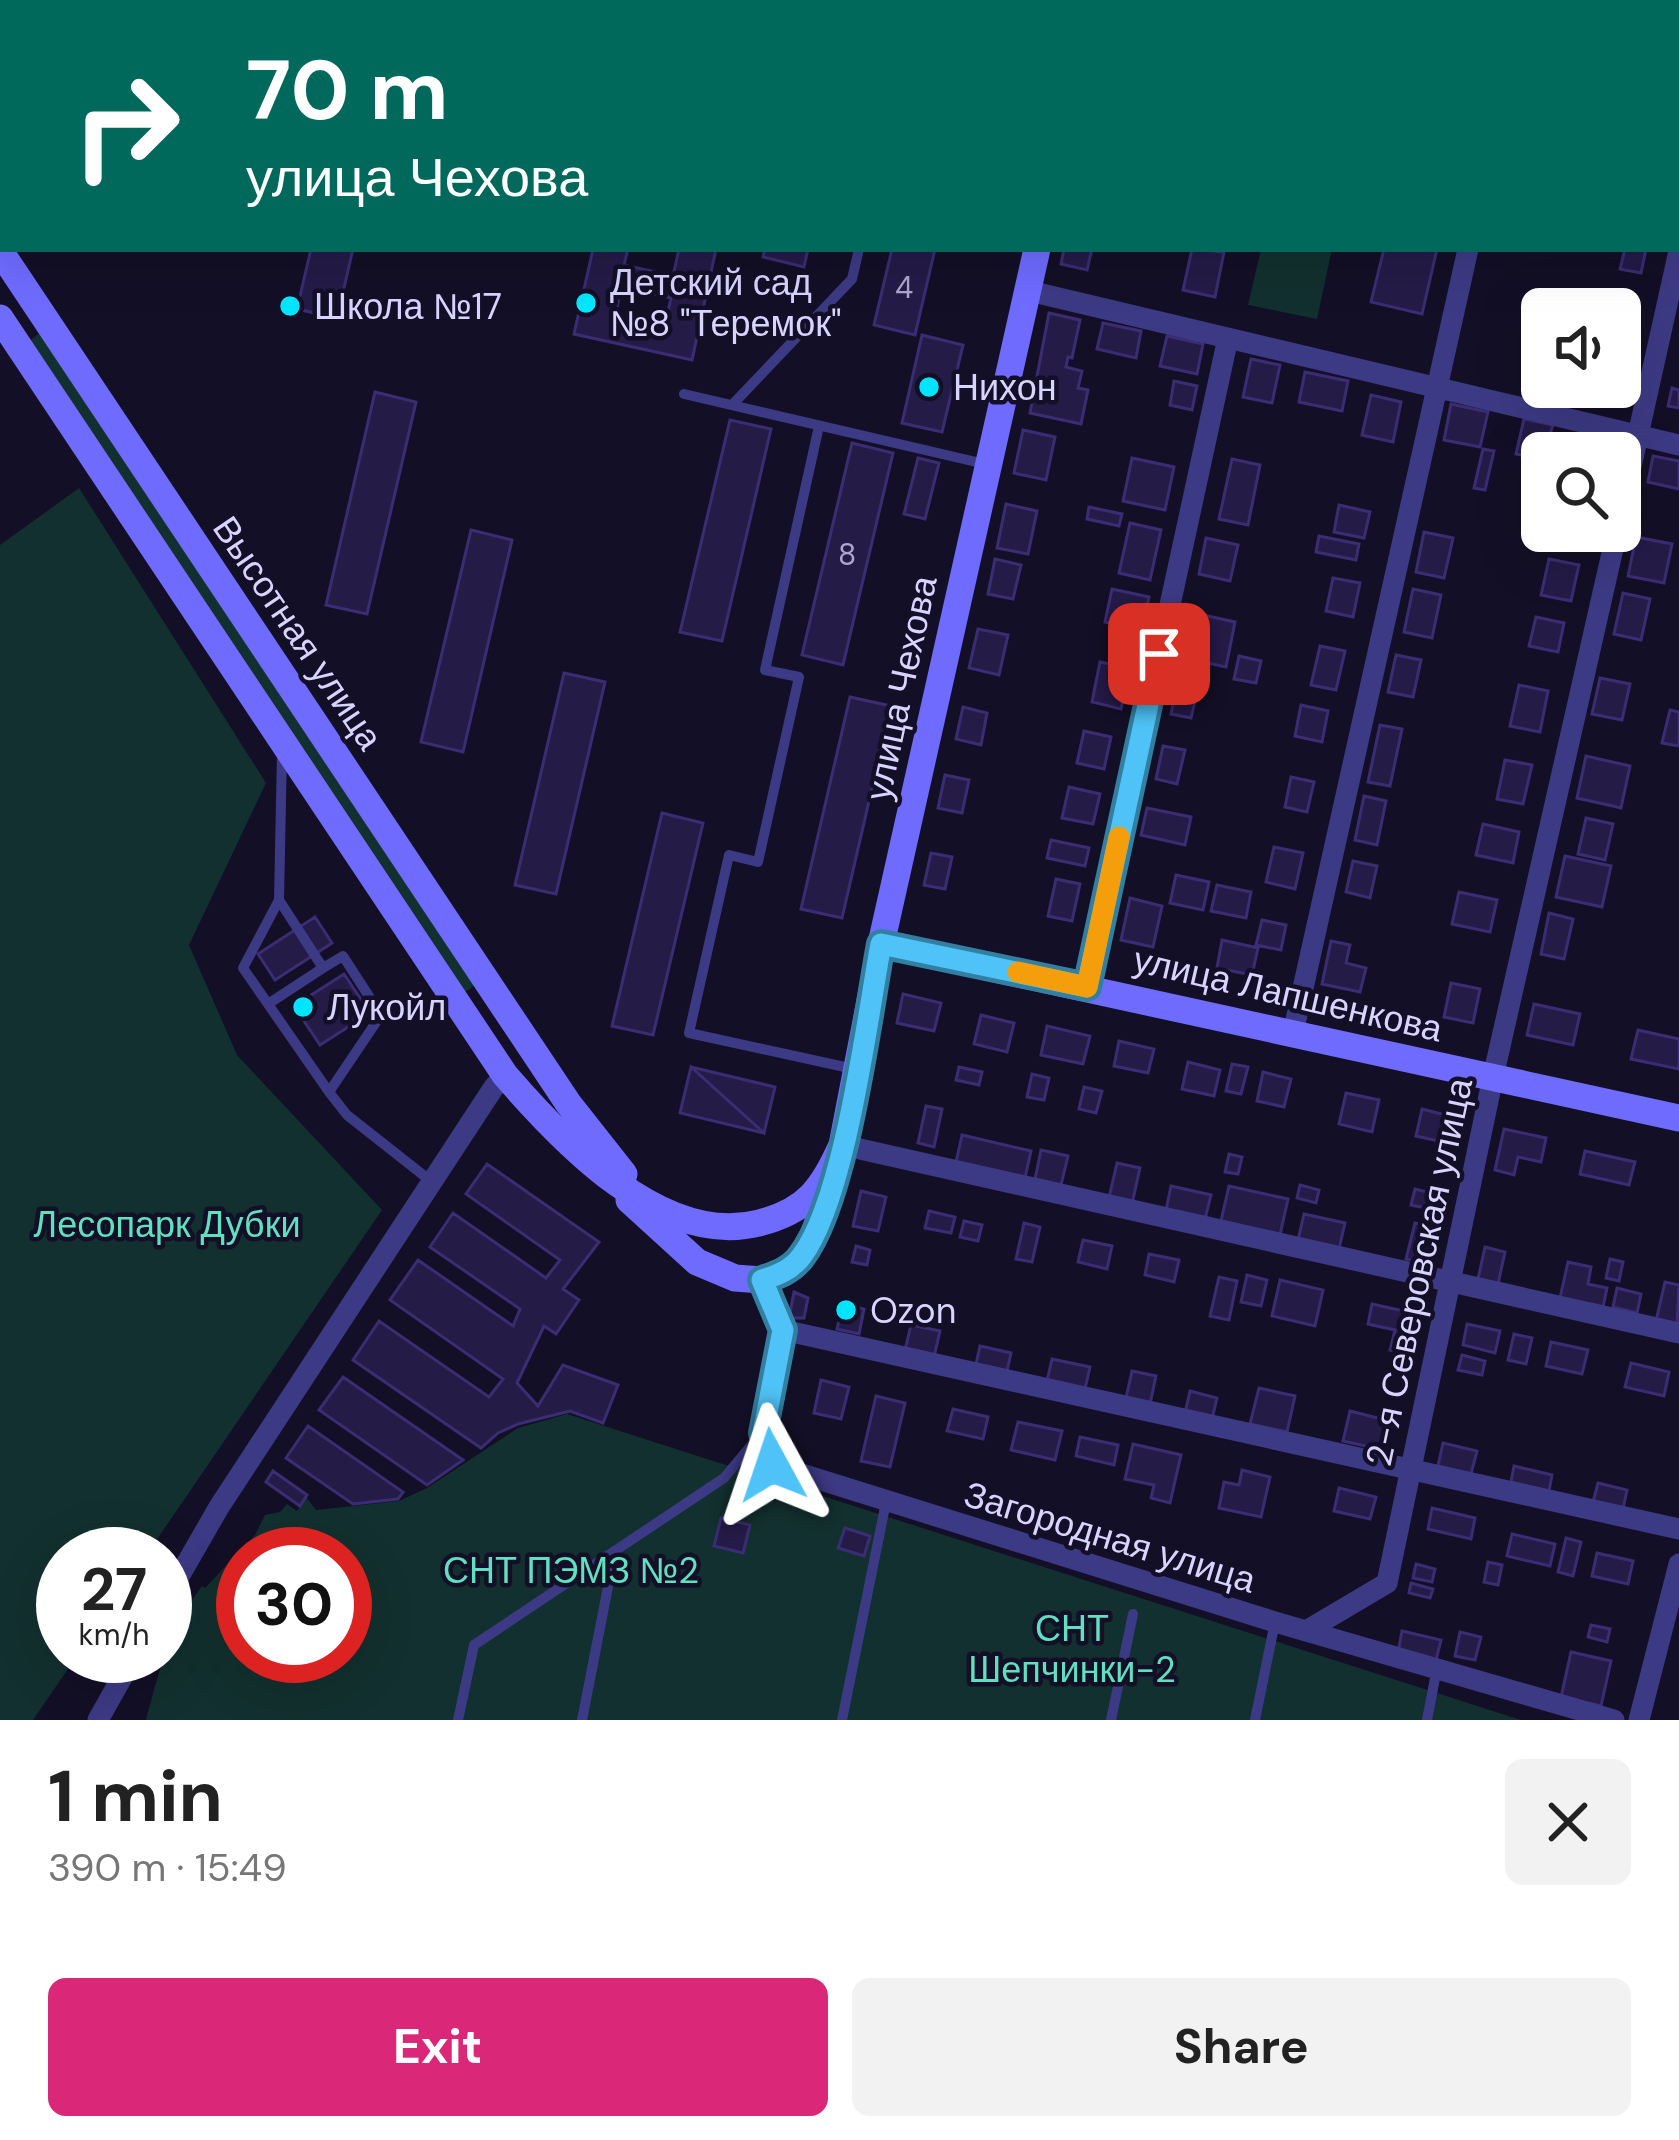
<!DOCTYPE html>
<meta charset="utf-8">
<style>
:root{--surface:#fff;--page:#f2f2f2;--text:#222;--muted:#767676;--accent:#db2777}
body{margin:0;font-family:"DM Sans",sans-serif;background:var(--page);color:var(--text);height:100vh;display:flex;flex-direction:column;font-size:45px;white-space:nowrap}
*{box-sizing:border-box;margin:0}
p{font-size:39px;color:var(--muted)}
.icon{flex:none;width:66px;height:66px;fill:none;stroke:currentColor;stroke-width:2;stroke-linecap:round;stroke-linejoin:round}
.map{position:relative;height:1720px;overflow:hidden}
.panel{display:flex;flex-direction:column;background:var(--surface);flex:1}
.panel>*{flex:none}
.hud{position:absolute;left:0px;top:0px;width:1680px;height:252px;box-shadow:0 12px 48px #0002;background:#00695c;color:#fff;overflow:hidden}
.buttons{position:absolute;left:1521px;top:288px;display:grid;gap:24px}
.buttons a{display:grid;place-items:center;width:120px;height:120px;border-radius:18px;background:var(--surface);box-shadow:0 12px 48px #0002;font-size:60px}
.speed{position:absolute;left:36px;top:1527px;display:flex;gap:24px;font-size:60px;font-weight:700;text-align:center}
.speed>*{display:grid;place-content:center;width:156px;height:156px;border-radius:50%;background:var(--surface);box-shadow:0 12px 48px #0002;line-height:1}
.speed small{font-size:30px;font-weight:400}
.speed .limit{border:18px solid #d22;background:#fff;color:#111}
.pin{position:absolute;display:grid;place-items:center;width:102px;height:102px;color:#fff;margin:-51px;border-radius:24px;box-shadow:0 6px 18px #0006}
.me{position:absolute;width:132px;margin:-66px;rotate:355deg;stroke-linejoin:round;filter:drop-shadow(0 0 9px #0008)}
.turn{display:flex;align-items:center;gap:42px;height:252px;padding:0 48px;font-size:54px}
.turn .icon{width:156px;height:156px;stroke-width:2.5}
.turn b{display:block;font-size:84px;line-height:102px}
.round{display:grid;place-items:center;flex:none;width:126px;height:126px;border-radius:18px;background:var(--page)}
.head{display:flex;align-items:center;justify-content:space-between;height:204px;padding:0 48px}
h1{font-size:72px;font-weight:700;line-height:90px}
.primary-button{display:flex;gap:24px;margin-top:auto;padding:24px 48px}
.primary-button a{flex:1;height:138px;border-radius:18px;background:var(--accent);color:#fff;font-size:48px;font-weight:700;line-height:138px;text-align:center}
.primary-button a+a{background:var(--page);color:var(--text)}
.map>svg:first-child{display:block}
</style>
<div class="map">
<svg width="1679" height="1720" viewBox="0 0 1679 1720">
<rect width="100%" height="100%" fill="#130f26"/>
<path fill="#12302f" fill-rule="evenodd" d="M 495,0 L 795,0 L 497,3 Z
M 1261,249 L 1332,249 L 1317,319 L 1248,305 Z
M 40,333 L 475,985 L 464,993 L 29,341 Z
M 79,488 L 266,783 L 189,945 L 237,1055 L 382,1210 L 147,1554 L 63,1554 L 63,1656 L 77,1656 L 33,1720 L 0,1720 L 0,545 Z
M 567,1414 L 1521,1720 L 146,1720 C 159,1670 170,1629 202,1586 L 205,1588 L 255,1535 L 265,1515 L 280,1512 L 287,1504 L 297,1511 L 306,1497 L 316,1510 L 399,1501 L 427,1488 L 518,1428 ZM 243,1554 L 345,1554 L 345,1656 L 243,1656 Z"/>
<path fill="#241b47" stroke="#3b2d73" stroke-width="3" fill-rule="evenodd" d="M 311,249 L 353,249 L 337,318 L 297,309 Z
M 593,249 L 628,249 L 624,265 L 673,276 L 679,249 L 716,249 L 692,360 L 574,334 ZM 621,287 L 671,298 L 663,333 L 614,323 Z
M 765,249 L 808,249 L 804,267 L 763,257 Z
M 892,249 L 935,249 L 915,335 L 874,325 Z
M 1064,249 L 1092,249 L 1087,270 L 1061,264 Z
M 1192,249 L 1224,252 L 1215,297 L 1183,290 Z
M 1384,249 L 1437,249 L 1422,314 L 1371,302 Z
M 1625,249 L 1646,249 L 1641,273 L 1620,269 Z
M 1049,313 L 1080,320 L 1072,358 L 1068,357 L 1066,367 L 1082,371 L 1078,388 L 1088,390 L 1081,424 L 1030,413 Z
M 1103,323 L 1141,331 L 1136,358 L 1097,349 Z
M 1620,325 L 1633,328 L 1629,345 L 1620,343 Z
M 922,335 L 963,345 L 942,432 L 902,423 Z
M 1167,336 L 1203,344 L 1197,374 L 1160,366 Z
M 1251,359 L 1280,365 L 1272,403 L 1243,397 Z
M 1305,372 L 1348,381 L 1342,411 L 1299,402 Z
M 1174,381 L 1197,386 L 1192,410 L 1170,405 Z
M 1672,388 L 1679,390 L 1679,408 L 1668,406 Z
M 375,392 L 416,402 L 367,614 L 326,605 Z
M 1371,395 L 1401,402 L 1393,442 L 1362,435 Z
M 1451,404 L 1488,412 L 1480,447 L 1444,440 Z
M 1524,419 L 1553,425 L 1542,459 L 1516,454 Z
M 730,420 L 771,429 L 722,641 L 680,632 Z
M 1023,430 L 1055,437 L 1046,480 L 1014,473 Z
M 1580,439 L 1605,444 L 1603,453 L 1577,453 Z
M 852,443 L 893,453 L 843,665 L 802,655 Z
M 1483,449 L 1494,451 L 1485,490 L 1474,488 Z
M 1653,456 L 1679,461 L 1679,489 L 1648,482 Z
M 918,458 L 939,463 L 925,519 L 904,514 Z
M 1132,458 L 1174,467 L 1165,510 L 1123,501 Z
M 1232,459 L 1260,465 L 1248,525 L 1219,519 Z
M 1006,504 L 1037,511 L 1028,554 L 997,548 Z
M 1339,505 L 1370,512 L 1364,538 L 1334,532 Z
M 1089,507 L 1122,514 L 1119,526 L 1087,519 Z
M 1130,523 L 1161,530 L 1150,580 L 1119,573 Z
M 471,530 L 512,540 L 463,752 L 421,742 Z
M 1424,532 L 1453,538 L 1444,578 L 1416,572 Z
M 1319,536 L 1359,544 L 1356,560 L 1316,552 Z
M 1636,537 L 1672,544 L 1664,583 L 1628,576 Z
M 1206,538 L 1238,545 L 1230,581 L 1199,574 Z
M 995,559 L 1021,565 L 1013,599 L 988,594 Z
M 1549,559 L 1579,565 L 1571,601 L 1541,595 Z
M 1333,578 L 1360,583 L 1353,617 L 1326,611 Z
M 1112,589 L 1149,597 L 1142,630 L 1105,622 Z
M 1413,589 L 1441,595 L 1432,638 L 1404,632 Z
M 1623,593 L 1650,599 L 1641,640 L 1614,634 Z
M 1199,614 L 1235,622 L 1226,667 L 1189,659 Z
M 1536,617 L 1564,623 L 1558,652 L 1529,646 Z
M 978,629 L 1008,635 L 999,675 L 969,668 Z
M 1320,646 L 1345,651 L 1336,690 L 1311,685 Z
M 1396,655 L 1421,660 L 1413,697 L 1388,692 Z
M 1239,656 L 1261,661 L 1256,683 L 1234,679 Z
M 1100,662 L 1130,668 L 1121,709 L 1092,702 Z
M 564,673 L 605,682 L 556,894 L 515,885 Z
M 1600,678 L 1630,684 L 1622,720 L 1592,714 Z
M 1178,679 L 1199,684 L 1191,718 L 1171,714 Z
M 1519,685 L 1548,691 L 1540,732 L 1510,726 Z
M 850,697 L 891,706 L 842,918 L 801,909 Z
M 1301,705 L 1328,711 L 1322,742 L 1295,736 Z
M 963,707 L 987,713 L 981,745 L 956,739 Z
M 1670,710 L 1679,712 L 1679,746 L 1662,743 Z
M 1380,725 L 1402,729 L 1390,786 L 1368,782 Z
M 1084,731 L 1111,737 L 1104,769 L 1077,763 Z
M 1163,746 L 1185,750 L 1177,784 L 1156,779 Z
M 1586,756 L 1630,766 L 1621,808 L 1577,798 Z
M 1505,760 L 1532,765 L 1523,804 L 1497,799 Z
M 945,775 L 969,780 L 962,813 L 938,808 Z
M 1291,777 L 1314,782 L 1307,812 L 1285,807 Z
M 1069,787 L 1100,794 L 1093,824 L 1062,818 Z
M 1364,796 L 1386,801 L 1377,845 L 1355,840 Z
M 1147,808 L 1191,817 L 1185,845 L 1141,835 Z
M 662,813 L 703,823 L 653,1035 L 612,1026 Z
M 1586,818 L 1613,824 L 1605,860 L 1578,854 Z
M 1483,824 L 1519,832 L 1513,863 L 1476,855 Z
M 1051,840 L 1089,848 L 1085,866 L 1047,858 Z
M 1274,847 L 1303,853 L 1295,889 L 1266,882 Z
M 931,853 L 952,857 L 945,889 L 924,885 Z
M 1565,856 L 1611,866 L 1602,907 L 1556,897 Z
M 1353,861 L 1377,866 L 1370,898 L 1346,892 Z
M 1176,875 L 1209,882 L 1203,910 L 1170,903 Z
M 1056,879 L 1080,884 L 1072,921 L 1048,916 Z
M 1217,885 L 1251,892 L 1246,918 L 1211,911 Z
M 1459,892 L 1497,900 L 1490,932 L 1452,924 Z
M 1130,898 L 1162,906 L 1153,947 L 1121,940 Z
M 1549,913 L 1573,919 L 1564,959 L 1541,954 Z
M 315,917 L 332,943 L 275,980 L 258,954 Z
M 1262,920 L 1286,925 L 1281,950 L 1256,945 Z
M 1222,940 L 1258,948 L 1252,975 L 1217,968 Z
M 1331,941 L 1350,945 L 1346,963 L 1366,968 L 1360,992 L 1322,984 Z
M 344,974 L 370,1013 L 320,1045 L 294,1006 Z
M 1451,983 L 1480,989 L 1473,1023 L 1444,1017 Z
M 903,994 L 941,1003 L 934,1031 L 897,1023 Z
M 1534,1004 L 1580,1014 L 1573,1045 L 1527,1035 Z
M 981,1015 L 1014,1023 L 1007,1052 L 974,1044 Z
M 1047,1026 L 1090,1036 L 1083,1064 L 1041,1055 Z
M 1638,1030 L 1679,1039 L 1679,1069 L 1631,1059 Z
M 1119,1041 L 1154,1049 L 1148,1073 L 1114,1066 Z
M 1188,1062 L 1220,1070 L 1214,1096 L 1182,1089 Z
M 1232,1064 L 1248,1067 L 1241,1094 L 1226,1091 Z
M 691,1067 L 764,1133 L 680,1113 Z
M 691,1067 L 775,1087 L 764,1133 Z
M 959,1067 L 982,1072 L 979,1085 L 956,1080 Z
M 1263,1072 L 1291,1079 L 1284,1107 L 1257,1101 Z
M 1032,1074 L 1049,1078 L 1044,1100 L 1027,1097 Z
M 1084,1087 L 1102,1091 L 1096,1113 L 1079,1109 Z
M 1346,1093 L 1379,1100 L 1372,1132 L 1339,1124 Z
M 926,1106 L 942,1109 L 934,1147 L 918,1143 Z
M 1422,1109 L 1458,1118 L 1452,1144 L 1416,1136 Z
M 1504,1129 L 1546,1138 L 1541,1162 L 1518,1157 L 1514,1175 L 1495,1170 Z
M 962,1135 L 1031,1151 L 1025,1178 L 956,1162 Z
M 1041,1150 L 1068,1156 L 1061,1185 L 1035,1179 Z
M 1585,1151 L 1635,1162 L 1629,1185 L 1580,1174 Z
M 1229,1154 L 1242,1157 L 1238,1174 L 1225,1172 Z
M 1117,1163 L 1140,1168 L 1132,1204 L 1109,1198 Z
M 487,1164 L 599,1242 L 563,1289 L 579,1300 L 556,1334 L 544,1326 L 517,1383 L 538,1406 L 563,1365 L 618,1385 L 603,1423 L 570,1411 L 518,1424 L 498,1433 L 481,1448 L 353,1360 L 379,1321 L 489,1397 L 503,1379 L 390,1300 L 418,1260 L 513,1326 L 520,1309 L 430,1247 L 453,1213 L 546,1278 L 560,1260 L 466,1194 Z
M 1300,1185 L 1319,1190 L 1316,1203 L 1297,1198 Z
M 1171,1186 L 1211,1195 L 1205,1219 L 1166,1210 Z
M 1229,1186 L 1288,1199 L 1280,1235 L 1221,1221 Z
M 1415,1189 L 1443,1196 L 1440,1211 L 1411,1205 Z
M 861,1191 L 886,1197 L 878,1231 L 853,1226 Z
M 929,1211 L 955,1217 L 951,1233 L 925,1228 Z
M 1304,1214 L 1345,1223 L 1339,1249 L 1298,1240 Z
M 964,1221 L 982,1225 L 978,1241 L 960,1237 Z
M 1024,1223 L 1040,1227 L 1032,1262 L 1016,1259 Z
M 1415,1223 L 1435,1228 L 1427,1264 L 1406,1259 Z
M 1083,1240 L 1112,1246 L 1107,1269 L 1078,1262 Z
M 856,1246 L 870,1250 L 867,1265 L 852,1262 Z
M 1485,1247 L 1505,1252 L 1498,1284 L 1478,1279 Z
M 1149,1254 L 1179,1260 L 1174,1282 L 1145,1275 Z
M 1610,1259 L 1623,1262 L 1619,1281 L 1606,1278 Z
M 1568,1262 L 1591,1267 L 1588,1284 L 1607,1288 L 1603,1307 L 1560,1298 Z
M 1247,1275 L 1267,1280 L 1261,1306 L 1241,1302 Z
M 1219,1277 L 1237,1281 L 1229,1320 L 1210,1316 Z
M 1280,1280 L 1323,1290 L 1315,1326 L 1272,1316 Z
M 1665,1282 L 1679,1285 L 1677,1326 L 1656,1321 Z
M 1617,1288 L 1641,1294 L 1637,1313 L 1613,1307 Z
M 794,1292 L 808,1298 L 804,1318 L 789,1318 Z
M 843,1304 L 864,1309 L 859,1334 L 837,1329 Z
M 1372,1304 L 1417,1314 L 1408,1354 L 1390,1350 L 1395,1330 L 1368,1324 Z
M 1467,1324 L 1500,1331 L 1495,1353 L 1463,1345 Z
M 911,1325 L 940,1331 L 934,1357 L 905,1350 Z
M 1514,1334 L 1532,1338 L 1526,1364 L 1508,1360 Z
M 1551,1342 L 1588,1350 L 1582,1374 L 1546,1366 Z
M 980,1346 L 1011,1353 L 1007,1371 L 976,1364 Z
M 1462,1355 L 1485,1361 L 1482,1375 L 1458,1370 Z
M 1052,1359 L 1090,1367 L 1085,1389 L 1047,1381 Z
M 1631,1363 L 1669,1372 L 1664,1396 L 1625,1387 Z
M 1132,1371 L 1156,1376 L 1150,1404 L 1126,1398 Z
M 343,1377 L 463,1460 L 427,1485 L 319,1410 Z
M 821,1380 L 849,1387 L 841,1419 L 814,1413 Z
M 1259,1388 L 1295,1396 L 1287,1432 L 1250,1424 Z
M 1190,1391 L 1217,1398 L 1212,1419 L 1185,1413 Z
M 876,1396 L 905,1403 L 890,1467 L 861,1461 Z
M 953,1409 L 988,1417 L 983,1439 L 947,1431 Z
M 1350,1411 L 1390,1421 L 1384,1450 L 1343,1441 Z
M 1018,1422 L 1062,1431 L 1055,1460 L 1011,1450 Z
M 308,1426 L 403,1492 L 398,1499 L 353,1504 L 286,1458 Z
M 1080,1437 L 1118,1445 L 1114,1465 L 1076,1456 Z
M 1443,1443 L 1477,1451 L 1471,1474 L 1438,1466 Z
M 1133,1444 L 1181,1455 L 1170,1503 L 1151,1498 L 1154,1485 L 1125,1479 Z
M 1514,1466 L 1552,1475 L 1549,1491 L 1511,1482 Z
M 1242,1470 L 1270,1477 L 1261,1517 L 1219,1508 L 1224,1482 L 1239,1485 Z
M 273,1471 L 307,1495 L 300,1506 L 266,1482 Z
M 1598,1483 L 1627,1490 L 1623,1509 L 1593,1502 Z
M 1339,1488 L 1376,1497 L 1370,1519 L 1334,1511 Z
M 1432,1508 L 1475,1518 L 1471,1539 L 1428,1529 Z
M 721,1518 L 750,1525 L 743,1553 L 714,1546 Z
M 845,1528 L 870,1536 L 864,1556 L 838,1548 Z
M 1512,1534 L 1555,1544 L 1550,1566 L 1507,1556 Z
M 1566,1538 L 1581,1542 L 1573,1576 L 1558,1572 Z
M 1597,1553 L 1633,1561 L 1628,1584 L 1592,1576 Z
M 1488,1562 L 1502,1565 L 1498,1585 L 1484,1582 Z
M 1416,1564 L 1435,1569 L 1432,1582 L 1413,1578 Z
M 1411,1583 L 1433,1589 L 1430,1598 L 1409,1593 Z
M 1591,1625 L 1610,1629 L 1607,1642 L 1588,1637 Z
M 1402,1631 L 1441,1640 L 1436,1660 L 1398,1652 Z
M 1460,1632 L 1481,1637 L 1475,1660 L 1455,1656 Z
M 1571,1652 L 1611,1661 L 1601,1706 L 1561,1697 Z"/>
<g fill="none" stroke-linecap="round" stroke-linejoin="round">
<path stroke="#3d3a85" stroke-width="10" d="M 984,3 L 984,0
M 1099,3 L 1100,0
M 1381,3 L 1382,0
M 684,394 L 985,464
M 732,405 L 852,279 L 859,249
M 819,426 L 765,670 L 799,677 L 758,862 L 729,855 L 689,1033 L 854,1069
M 282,752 L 279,900 L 323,968 L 343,956 L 381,1015 L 329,1092 L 347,1115 L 432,1182
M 279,900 L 243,968 L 329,1092
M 268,1004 L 323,968
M 458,1720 L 474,1645 L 724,1478 L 760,1435
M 582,1720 L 615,1551
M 842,1720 L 886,1502
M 1111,1720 L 1133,1614
M 1255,1720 L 1275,1622
M 1427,1720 L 1437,1668"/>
<path stroke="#3d3a85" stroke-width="21" d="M 1594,0 L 1607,3
M 1523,3 L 1524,0
M 1677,19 L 1679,20
M 1025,290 L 1679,445
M 1620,516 L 1679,251
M 1087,987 L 1228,338
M 1293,1033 L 1468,249
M 842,1145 L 1679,1333
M 762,1280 L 783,1330 L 762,1433 L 773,1465 L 1275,1622 L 1614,1720
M 783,1330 L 1679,1529
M 165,1601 L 219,1507 L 494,1087 L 505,1075
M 1306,1631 L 1387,1583 L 1493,1077 L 1617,531
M 98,1720 L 134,1656
M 1639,1720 L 1679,1564"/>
<path stroke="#6f6bff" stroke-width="27" d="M 1243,3 L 1247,0
M 0,251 L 568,1103 L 624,1174
M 0,318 L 505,1075 C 562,1141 662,1248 759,1223 C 807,1211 823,1188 842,1145
M 881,944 L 1679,1118
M 629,1200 L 697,1262 L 735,1278 L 762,1280 L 784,1273 L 800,1258 L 814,1234 L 842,1145 L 881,944 L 1037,249"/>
</g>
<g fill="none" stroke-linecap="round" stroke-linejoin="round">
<g stroke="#337fa1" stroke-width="30">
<path id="route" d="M 772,1465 L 763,1433 L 783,1330 L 762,1280 C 778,1275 791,1270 801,1257 C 845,1200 867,1019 881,944 L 1087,987 L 1159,654"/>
</g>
<use href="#route" stroke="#4fc3f7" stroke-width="21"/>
<path stroke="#f59e0b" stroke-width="21" d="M 1018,972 L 1087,987 L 1119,837"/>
</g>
<g fill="#00e5ff" stroke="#130f26" stroke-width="4.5">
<circle cx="586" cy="303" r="12"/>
<circle cx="290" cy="306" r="12"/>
<circle cx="929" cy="387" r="12"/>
<circle cx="303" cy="1007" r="12"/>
<circle cx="846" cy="1310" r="12"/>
</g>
<g text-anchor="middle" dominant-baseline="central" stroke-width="9" stroke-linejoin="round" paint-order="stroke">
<g font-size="30" fill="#aca6d1">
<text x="904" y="287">4</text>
<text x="847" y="554">8</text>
</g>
<g font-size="36" fill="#d9d4ff" stroke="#130f26" text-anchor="start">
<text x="610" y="282">Детский сад<tspan x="610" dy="41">№8 "Теремок"</tspan></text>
<text x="314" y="306">Школа №17</text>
<text x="953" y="387">Нихон</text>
<text x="327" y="1007">Лукойл</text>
<text x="870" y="1310">Ozon</text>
</g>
<g font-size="36" fill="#d9d4ff" stroke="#130f26">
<text transform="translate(298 633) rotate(56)">Высотная улица</text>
<text transform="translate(901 688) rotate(-78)">улица Чехова</text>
<text transform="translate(1288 994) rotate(13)">улица Лапшенкова</text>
<text transform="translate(1419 1272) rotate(-78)">2-я Северовская улица</text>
<text transform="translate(1110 1537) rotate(17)">Загородная улица</text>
</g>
<g font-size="36" fill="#5fe0c0" stroke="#130f26">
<text x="167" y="1224">Лесопарк Дубки</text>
<text x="571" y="1570">СНТ ПЭМЗ №2</text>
<text x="1072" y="1628">СНТ<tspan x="1072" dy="41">Шепчинки-2</tspan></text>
</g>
</g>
</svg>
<div class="buttons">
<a><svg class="icon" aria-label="sound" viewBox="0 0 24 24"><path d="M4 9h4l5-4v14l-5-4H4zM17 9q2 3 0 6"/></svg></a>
<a><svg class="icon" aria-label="search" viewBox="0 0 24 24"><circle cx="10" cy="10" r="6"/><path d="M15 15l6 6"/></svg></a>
</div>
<div class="speed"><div>27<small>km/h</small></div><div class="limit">30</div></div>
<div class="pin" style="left:1159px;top:654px;background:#d93025"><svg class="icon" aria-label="arrive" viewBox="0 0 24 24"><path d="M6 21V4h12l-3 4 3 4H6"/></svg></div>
<svg class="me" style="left:772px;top:1465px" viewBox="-20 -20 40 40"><path d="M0-17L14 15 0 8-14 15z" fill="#4fc3f7" stroke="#fff" stroke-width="4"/></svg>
<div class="hud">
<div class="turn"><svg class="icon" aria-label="right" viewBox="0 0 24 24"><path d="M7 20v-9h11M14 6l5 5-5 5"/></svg><div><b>70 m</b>улица Чехова</div></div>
</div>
</div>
<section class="panel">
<div class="head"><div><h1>1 min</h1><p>390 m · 15:49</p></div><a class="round"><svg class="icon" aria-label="close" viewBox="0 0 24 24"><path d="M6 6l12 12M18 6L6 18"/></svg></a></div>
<div class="primary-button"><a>Exit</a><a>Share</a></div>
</section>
